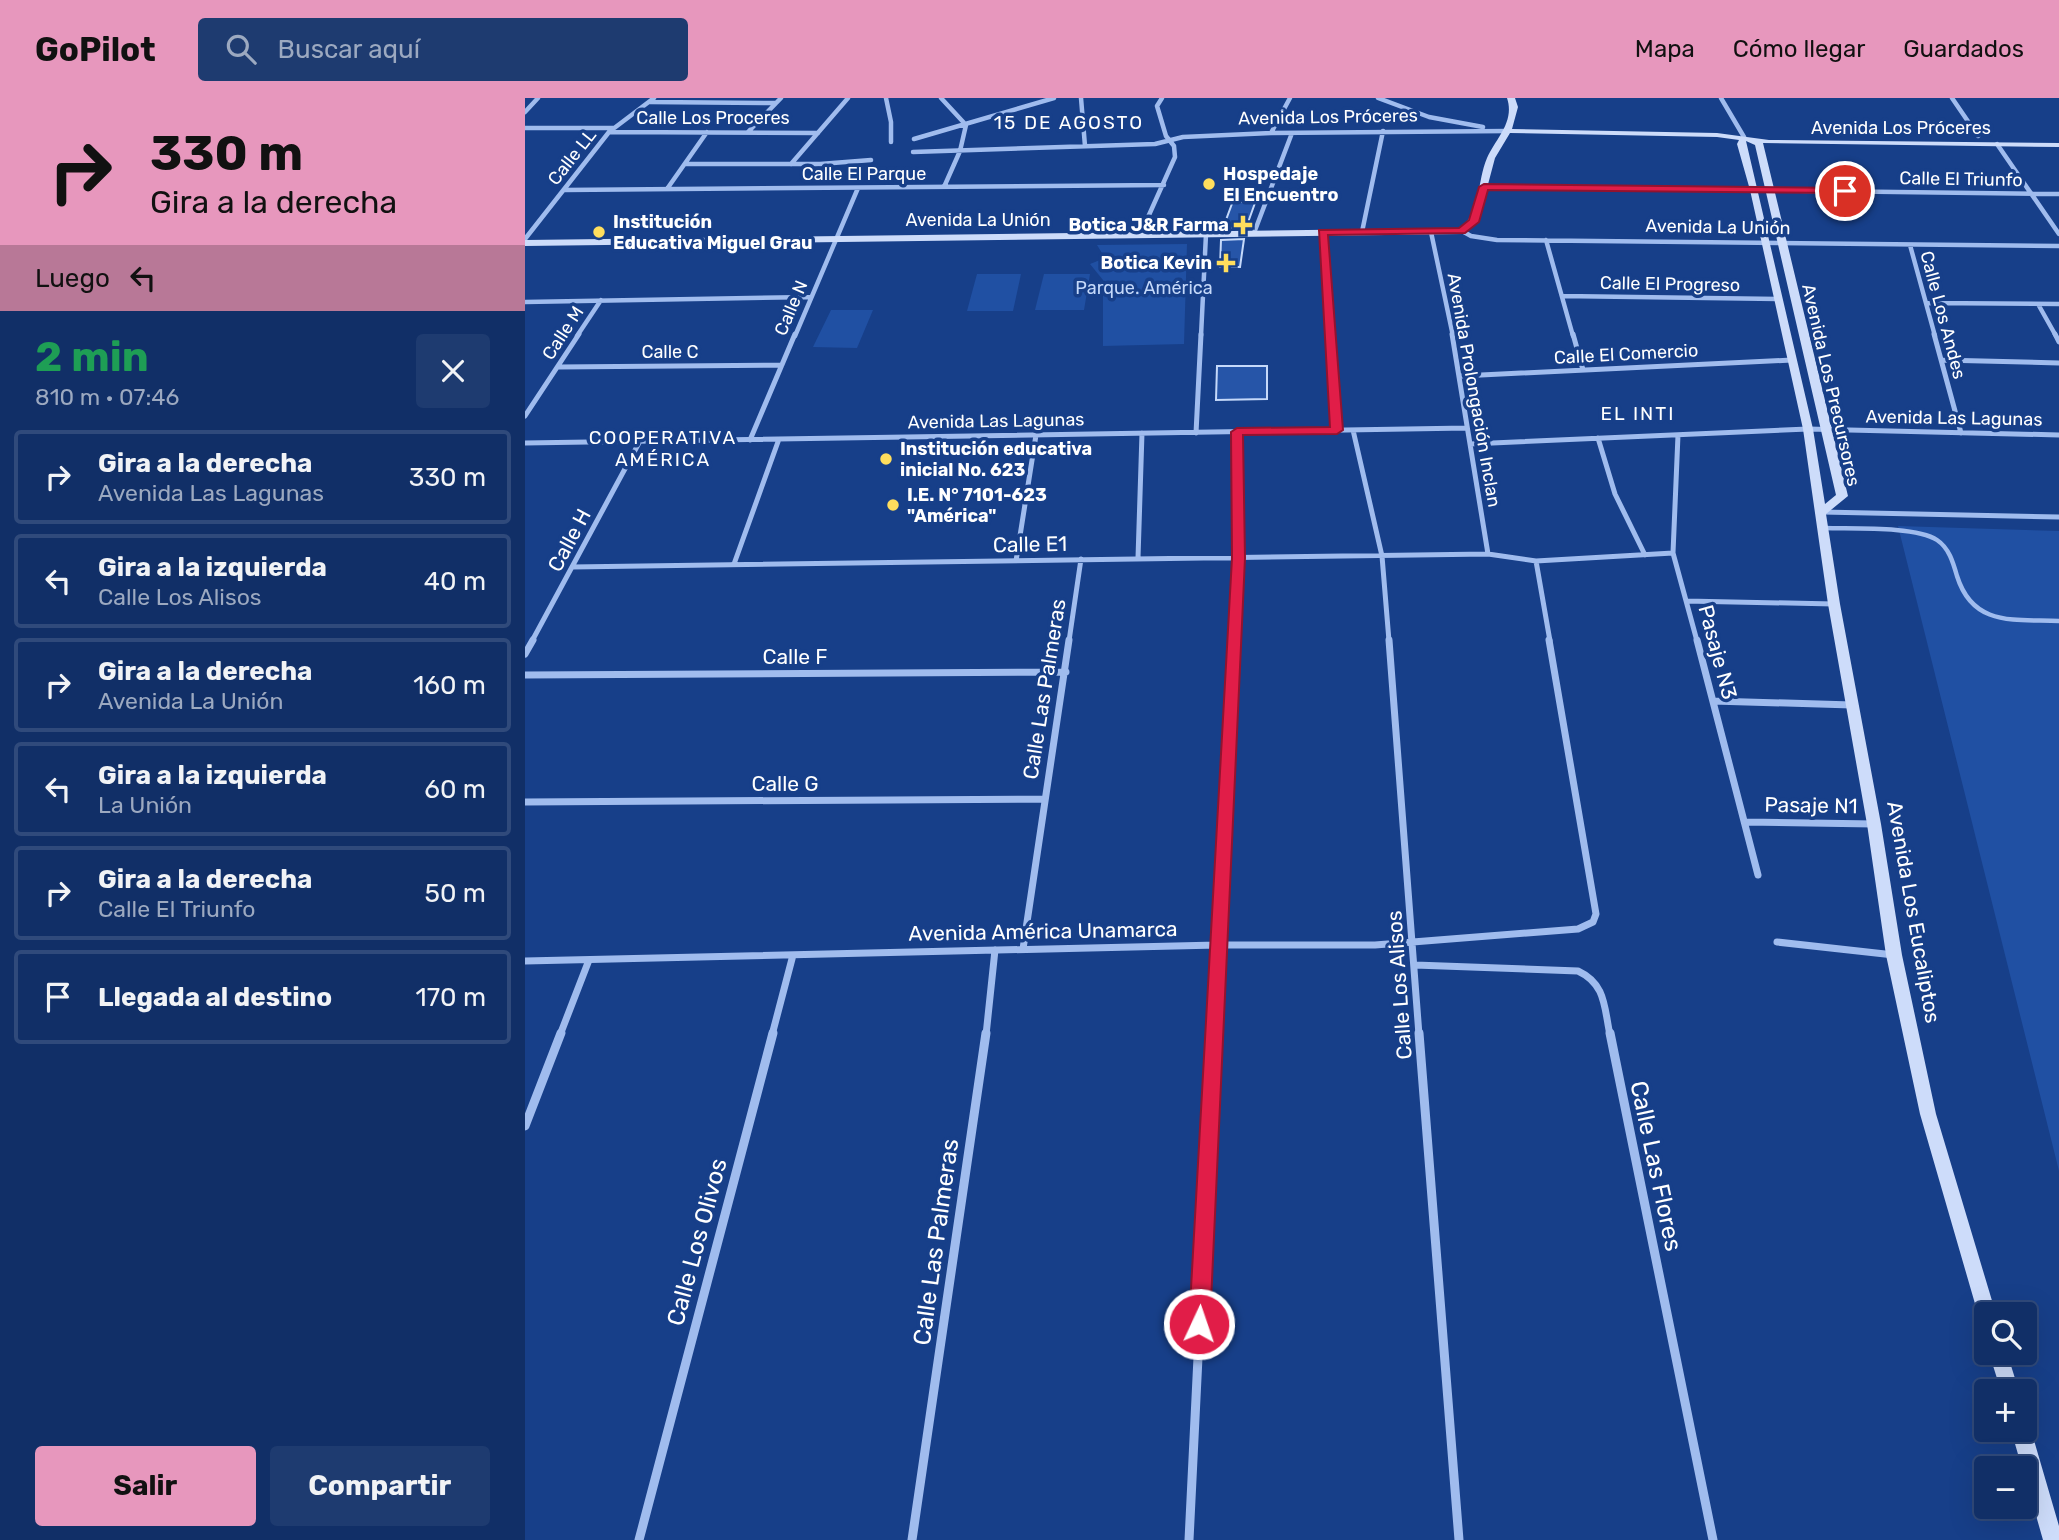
<!DOCTYPE html>
<html lang="es">
<meta charset="utf-8">
<style>
:root{--surface:#112f67;--page:#1e3b70;--text:#f1f3f6;--muted:#9ca9c0;--line:#304a7b;--accent:#e797bd}
body{margin:0;font-family:Rubik,sans-serif;background:var(--page);color:var(--text);height:100vh;display:flex;flex-direction:column;font-size:26px;white-space:nowrap}
*{box-sizing:border-box;margin:0}
p{font-size:23px;color:var(--muted)}
.icon{flex:none;width:38px;height:38px;fill:none;stroke:currentColor;stroke-width:2;stroke-linecap:round;stroke-linejoin:round}
.map{position:relative;flex:1;overflow:hidden}
.sheet{display:flex;flex-direction:column;background:var(--surface);width:525px}
.sheet>*{flex:none}
.banner{background:#e797bd;color:#111;overflow:hidden}
.controls{position:absolute;left:1449px;top:1204px;display:grid;gap:14px}
.controls a{display:grid;place-items:center;width:63px;height:63px;border-radius:7px;background:var(--surface);box-shadow:0 7px 28px #0002,0 0 0 2px var(--line);font-size:35px}
.pin{position:absolute;display:grid;place-items:center;width:60px;height:60px;color:#fff;margin:-30px;border:4px solid #fff;border-radius:50%;box-shadow:0 2px 7px #0007}
.me{position:absolute;width:77px;margin:-38px;rotate:3deg;stroke-linejoin:round;filter:drop-shadow(0 0 5px #0008)}
.turn{display:flex;align-items:center;gap:24px;height:147px;padding:0 35px;font-size:32px}
.turn .icon{width:91px;height:91px;stroke-width:2.5}
.turn b{display:block;font-size:49px;line-height:60px}
.then{display:flex;align-items:center;height:66px;padding:0 35px;background:#0003;gap:14px;font-size:26px}
.round{display:grid;place-items:center;flex:none;width:74px;height:74px;border-radius:7px;background:var(--page)}
.overview{display:flex;align-items:center;justify-content:space-between;height:119px;padding:0 35px}
h1{font-size:42px;font-weight:700;line-height:52px;color:#1e9e55}
.cta{display:flex;gap:14px;margin-top:auto;padding:14px 35px}
.cta a{flex:1;height:80px;border-radius:7px;background:var(--accent);color:#111;font-size:28px;font-weight:700;line-height:80px;text-align:center}
.cta a+a{background:var(--page);color:var(--text)}
ul{padding:0;list-style:none}
li{display:flex;align-items:center;gap:21px;height:94px;margin:0 14px 10px;padding:0 21px;border:4px solid var(--line);border-radius:7px}
li div{flex:1}
li b{display:block;font-size:26px}
li em{font-style:normal}
header{display:flex;align-items:center;gap:42px;box-sizing:border-box;height:98px;padding:0 35px;background:var(--accent);color:#111}
header strong{font-size:33px}
nav{display:flex;gap:38px;margin-inline-start:auto;font-size:24px}
.search{width:490px;height:63px;background:var(--page);display:flex;align-items:center;gap:18px;box-sizing:border-box;padding:0 24px;border-radius:7px;color:var(--muted);font-size:26px}
main{display:flex;flex:1;min-height:0}
.map>svg:first-child{display:block}
</style>
<header>
<strong>GoPilot</strong>
<div class="search"><svg class="icon" aria-label="search" viewBox="0 0 24 24"><circle cx="10" cy="10" r="6"/><path d="M15 15l6 6"/></svg>Buscar aquí</div>
<nav><a>Mapa</a><a>Cómo llegar</a><a>Guardados</a></nav>
</header>
<main>
<section class="sheet">
<div class="banner">
<div class="turn"><svg class="icon" aria-label="right" viewBox="0 0 24 24"><path d="M7 20v-9h11M14 6l5 5-5 5"/></svg><div><b>330 m</b>Gira a la derecha</div></div>
<div class="then">Luego<svg class="icon" aria-label="left" viewBox="0 0 24 24"><path d="M17 20v-9H6M10 6l-5 5 5 5"/></svg></div>
</div>
<div class="overview"><div><h1>2 min</h1><p>810 m · 07:46</p></div><a class="round"><svg class="icon" aria-label="close" viewBox="0 0 24 24"><path d="M6 6l12 12M18 6L6 18"/></svg></a></div>
<ul>
<li><svg class="icon" aria-label="right" viewBox="0 0 24 24"><path d="M7 20v-9h11M14 6l5 5-5 5"/></svg><div><b>Gira a la derecha</b><p>Avenida Las Lagunas</p></div><em>330 m</em></li>
<li><svg class="icon" aria-label="left" viewBox="0 0 24 24"><path d="M17 20v-9H6M10 6l-5 5 5 5"/></svg><div><b>Gira a la izquierda</b><p>Calle Los Alisos</p></div><em>40 m</em></li>
<li><svg class="icon" aria-label="right" viewBox="0 0 24 24"><path d="M7 20v-9h11M14 6l5 5-5 5"/></svg><div><b>Gira a la derecha</b><p>Avenida La Unión</p></div><em>160 m</em></li>
<li><svg class="icon" aria-label="left" viewBox="0 0 24 24"><path d="M17 20v-9H6M10 6l-5 5 5 5"/></svg><div><b>Gira a la izquierda</b><p>La Unión</p></div><em>60 m</em></li>
<li><svg class="icon" aria-label="right" viewBox="0 0 24 24"><path d="M7 20v-9h11M14 6l5 5-5 5"/></svg><div><b>Gira a la derecha</b><p>Calle El Triunfo</p></div><em>50 m</em></li>
<li><svg class="icon" aria-label="arrive" viewBox="0 0 24 24"><path d="M6 21V4h12l-3 4 3 4H6"/></svg><div><b>Llegada al destino</b></div><em>170 m</em></li>
</ul>
<div class="cta"><a>Salir</a><a>Compartir</a></div>
</section>
<div class="map">
<svg width="1534" height="1442" viewBox="0 0 1534 1442">
<rect width="100%" height="100%" fill="#173f89"/>
<path fill="#2050a3" d="M 662,146 L 659,246 L 578,248 L 578,182 L 565,166 L 580,160 L 572,147 Z
M 452,176 L 496,176 L 488,213 L 442,213 Z
M 519,176 L 565,176 L 559,212 L 510,212 Z
M 306,212 L 348,212 L 332,250 L 288,249 Z
M 1373,428 L 1534,433 L 1534,1073 Z"/>
<path fill="#2655a8" stroke="#c5d9fa" stroke-width="2" d="M 708,103 L 730,105 L 721,130 L 698,130 Z
M 719,141 L 715,169 L 695,169 L 696,142 Z
M 692,268 L 742,268 L 742,301 L 691,302 Z"/>
<g fill="none" stroke-linecap="round" stroke-linejoin="round">
<path stroke="#a0bcee" stroke-width="4.5" d="M 1300,430 C 1326,431 1391,428 1412,442 C 1424,450 1428,464 1432,478 C 1448,529 1489,521 1534,523"/>
<path stroke="#a0bcee" stroke-width="4.5" d="M 361,0 L 366,24 L 366,44
M 416,0 L 441,27 L 435,53 L 419,89
M 556,0 L 560,48
M 853,0 L 904,19 L 958,29
M 1196,0 L 1219,39
M 1427,0 L 1453,38
M 125,4 L 251,5
M 0,14 L 13,0
M 0,30 L 89,30
M 84,34 L 293,35
M 223,34 L 256,0
M 746,35 L 765,0
M 389,41 L 529,0
M 1472,46 L 1534,136
M 388,54 L 630,46 L 658,39 L 746,35 L 983,33
M 161,66 L 295,66 L 346,62
M 266,66 L 323,0
M 959,89 L 1534,96
M 142,91 L 182,34
M 39,92 L 639,87
M 937,133 L 946,138 L 972,142 L 1534,148
M 837,134 L 858,33
M 906,134 L 928,238
M 729,135 L 767,35
M 798,135 L 805,238
M 615,137 L 650,59 L 649,48 L 641,38 L 632,8 L 637,0
M 0,141 L 84,34 L 129,0
M 1021,142 L 1048,238
M 1385,147 L 1410,238
M 1037,198 L 1253,201
M 0,204 L 286,199
M 1402,205 L 1534,206
M 1513,206 L 1531,238
M 52,238 L 76,202
M 270,238 L 333,90
M 676,238 L 681,136"/>
<path stroke="#a0bcee" stroke-width="5" d="M 805,236 L 812,332
M 927,236 L 963,456
M 1048,236 L 1058,272
M 1409,236 L 1436,335
M 1530,236 L 1534,244
M 1416,262 L 1534,265
M 33,269 L 257,267
M 936,278 L 1267,262
M 0,318 L 54,236
M 828,332 L 857,458 L 864,543
M 671,335 L 676,236
M 1153,337 L 1148,455 L 1172,543
M 1073,340 L 1090,396 L 1120,457
M 225,342 L 270,236
M 0,345 L 942,330
M 945,346 L 1283,331 L 1534,337
M 1297,414 L 1534,419
M 613,460 L 617,335
M 491,463 L 511,337
M 1011,463 L 1148,455
M 209,466 L 254,341
M 47,469 L 963,456 L 1011,463 L 1025,543
M 1161,503 L 1309,506
M 7,543 L 115,343
M 544,543 L 556,461
M 709,543 L 713,460 L 712,334"/>
<path stroke="#a0bcee" stroke-width="7" d="M 864,542 L 894,937
M 1172,542 L 1233,777
M 0,556 L 8,542
M 0,577 L 541,574
M 1188,603 L 1327,607
M 0,704 L 519,701
M 1221,724 L 1349,726
M 1252,844 L 1369,857
M 498,851 L 544,542
M 0,863 L 692,847 L 850,847 L 1053,831 L 1068,824 L 1071,816 L 1024,542
M 890,867 L 1053,873 C 1081,886 1079,909 1085,937
M 35,937 L 64,862
M 247,937 L 268,857
M 461,937 L 470,852
M 689,937 L 709,542"/>
<path stroke="#a0bcee" stroke-width="9" d="M 894,935 L 934,1442
M 1085,935 L 1188,1442
M 0,1028 L 36,935
M 114,1442 L 248,935
M 387,1442 L 461,935
M 664,1442 L 689,935"/>
<path fill="#cddcfa" fill-rule="evenodd" d="M 982,0 L 990,0 L 993,9 L 987,31 L 1192,35 L 1244,42 L 1534,45 L 1534,49 L 1238,45 L 1323,398 L 1301,416 L 1315,506 L 1356,726 L 1377,857 L 1411,1016 L 1471,1216 L 1461,1216 L 1461,1225 L 1455,1223 L 1453,1216 L 1395,1016 L 1361,857 L 1342,726 L 1303,506 L 1278,331 L 1225,92 L 1212,46 L 1214,42 L 1192,39 L 985,35 L 970,60 L 953,124 L 937,136 L 0,148 L 0,142 L 935,130 C 956,115 952,83 962,60 C 971,40 990,24 982,0 ZM 1221,43 L 1230,47 L 1311,397 L 1300,406 L 1288,331 Z
M 1464,1255 L 1482,1255 L 1494,1293 L 1476,1293 Z
M 1500,1324 L 1503,1325 L 1506,1332 L 1534,1428 L 1534,1442 L 1518,1442 L 1500,1379 L 1500,1370 L 1497,1370 L 1486,1332 L 1500,1332 Z"/>
</g>
<path fill="#e11d48" stroke="#92132f" stroke-width="2" d="M 959,86 L 1320,90 L 1324,93 L 1320,95 L 963,92 L 954,124 L 940,135 L 803,137 L 818,332 L 812,336 L 718,337 L 720,460 L 685,1226 L 682,1233 L 674,1236 L 667,1233 L 664,1226 L 707,460 L 706,334 L 712,330 L 805,329 L 794,132 L 934,130 L 944,122 L 954,89 Z"/>
<g fill="#ffde5d" stroke="#173f89" stroke-width="2.5">
<circle cx="684" cy="86" r="7"/>
<path d="M714.5 116.5h7v7h7v7h-7v7h-7v-7h-7v-7h7z"/>
<circle cx="74" cy="134" r="7"/>
<path d="M697.5 154.5h7v7h7v7h-7v7h-7v-7h-7v-7h7z"/>
<circle cx="361" cy="361" r="7"/>
<circle cx="368" cy="407" r="7"/>
</g>
<g text-anchor="middle" dominant-baseline="central" stroke-width="7" stroke-linejoin="round" paint-order="stroke">
<g font-size="18" fill="#fff" stroke="#173f89">
<text transform="translate(803 19) rotate(-1)">Avenida Los Próceres</text>
<text x="188" y="20">Calle Los Proceres</text>
<text x="1376" y="30">Avenida Los Próceres</text>
<text transform="translate(47 59) rotate(-52)">Calle LL</text>
<text x="339" y="76">Calle El Parque</text>
<text transform="translate(1436 81) rotate(1)">Calle El Triunfo</text>
<text x="453" y="122">Avenida La Unión</text>
<text transform="translate(1193 129) rotate(1)">Avenida La Unión</text>
<text transform="translate(1145 186) rotate(1)">Calle El Progreso</text>
<text transform="translate(266 210) rotate(-67)">Calle N</text>
<text transform="translate(1418 217) rotate(75)">Calle Los Andes</text>
<text transform="translate(38 235) rotate(-57)">Calle M</text>
<text x="145" y="254">Calle C</text>
<text transform="translate(1101 256) rotate(-3)">Calle El Comercio</text>
<text transform="translate(1306 287) rotate(77)">Avenida Los Precursores</text>
<text transform="translate(949 292) rotate(80)">Avenida Prolongación Inclan</text>
<text transform="translate(1429 320) rotate(1)">Avenida Las Lagunas</text>
<text transform="translate(471 323) rotate(-1)">Avenida Las Lagunas</text>
</g>
<g font-size="18" font-weight="bold" fill="#fff" stroke="#173f89" text-anchor="start">
<text x="698" y="76">Hospedaje<tspan x="698" dy="21">El Encuentro</tspan></text>
<text x="88" y="124">Institución<tspan x="88" dy="21">Educativa Miguel Grau</tspan></text>
<text x="704" y="127" text-anchor="end">Botica J&amp;R Farma</text>
<text x="687" y="165" text-anchor="end">Botica Kevin</text>
<text x="375" y="351">Institución educativa<tspan x="375" dy="21">inicial No. 623</tspan></text>
<text x="382" y="397">I.E. N° 7101-623<tspan x="382" dy="21">"América"</tspan></text>
</g>
<g font-size="18" fill="#c5d9fa" stroke="#173f89">
<text x="619" y="190">Parque. América</text>
</g>
<g font-size="19" letter-spacing="2" fill="#fff" stroke="#173f89">
<text x="544" y="24">15 DE AGOSTO</text>
<text x="1113" y="315">EL INTI</text>
<text x="138" y="339">COOPERATIVA<tspan x="138" dy="22">AMÉRICA</tspan></text>
</g>
<g font-size="21" fill="#fff" stroke="#173f89">
<text transform="translate(44 442) rotate(-62)">Calle H</text>
<text transform="translate(505 446) rotate(-1)">Calle E1</text>
<text transform="translate(1193 554) rotate(75)">Pasaje N3</text>
<text x="270" y="558">Calle F</text>
<text transform="translate(519 591) rotate(-81)">Calle Las Palmeras</text>
<text x="260" y="685">Calle G</text>
<text transform="translate(1286 707) rotate(1)">Pasaje N1</text>
<text transform="translate(1389 814) rotate(80)">Avenida Los Eucaliptos</text>
<text transform="translate(518 833) rotate(-1)">Avenida América Unamarca</text>
<text transform="translate(874 887) rotate(-94)">Calle Los Alisos</text>
</g>
<g font-size="24" fill="#fff" stroke="#173f89">
<text transform="translate(1131 1068) rotate(78)">Calle Las Flores</text>
<text transform="translate(172 1144) rotate(-75)">Calle Los Olivos</text>
<text transform="translate(411 1144) rotate(-82)">Calle Las Palmeras</text>
</g>
</g>
</svg>
<div class="controls">
<a><svg class="icon" aria-label="search" viewBox="0 0 24 24"><circle cx="10" cy="10" r="6"/><path d="M15 15l6 6"/></svg></a>
<a>+</a>
<a>−</a>
</div>
<div class="pin" style="left:1320px;top:93px;background:#d93025"><svg class="icon" aria-label="arrive" viewBox="0 0 24 24"><path d="M6 21V4h12l-3 4 3 4H6"/></svg></div>
<svg class="me" style="left:674px;top:1226px" viewBox="-20 -20 40 40"><circle r="17" fill="#e11d48" stroke="#fff" stroke-width="3"/><path d="M0-11L8 9 0 5-8 9z" fill="#fff"/></svg>
</div>
</main>
